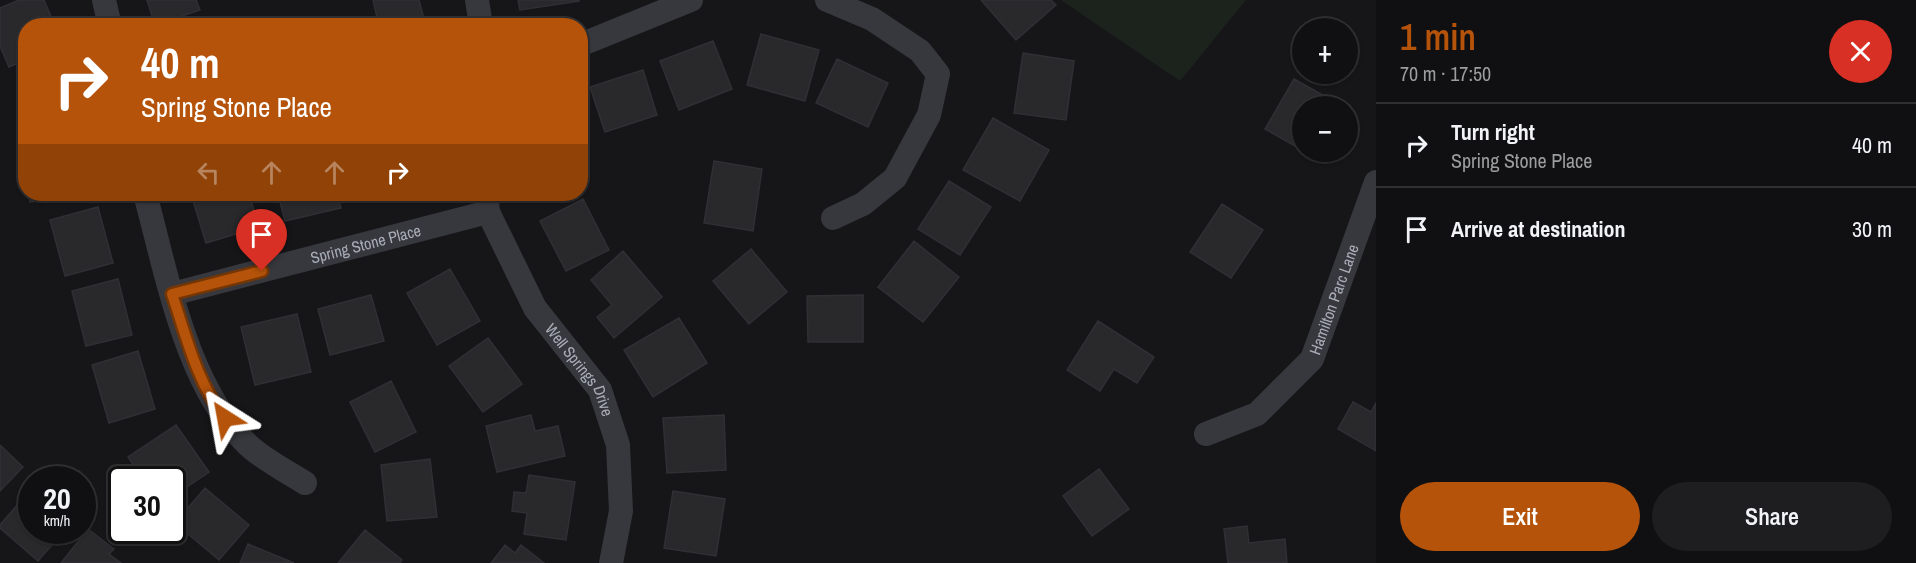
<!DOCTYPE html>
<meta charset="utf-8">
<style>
:root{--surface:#101012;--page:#1e1e20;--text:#f1f3f6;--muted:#9c9d9f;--line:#303032;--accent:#b45309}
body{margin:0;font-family:"Archivo Narrow",sans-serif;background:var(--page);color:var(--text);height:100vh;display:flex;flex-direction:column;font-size:22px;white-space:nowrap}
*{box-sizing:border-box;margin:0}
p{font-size:20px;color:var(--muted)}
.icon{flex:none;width:33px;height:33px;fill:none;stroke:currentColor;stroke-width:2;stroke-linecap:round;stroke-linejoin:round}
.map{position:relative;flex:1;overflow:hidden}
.details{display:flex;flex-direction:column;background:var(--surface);width:540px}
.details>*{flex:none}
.guide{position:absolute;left:18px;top:18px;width:570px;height:183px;border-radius:24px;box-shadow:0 2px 4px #0004,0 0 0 2px var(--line);background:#b45309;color:#fff;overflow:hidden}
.fabs{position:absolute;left:1292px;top:18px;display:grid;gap:12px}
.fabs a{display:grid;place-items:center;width:66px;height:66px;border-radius:50%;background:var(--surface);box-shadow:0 2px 4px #0004,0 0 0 2px var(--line);font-size:30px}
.speed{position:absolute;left:18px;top:466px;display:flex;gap:12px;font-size:30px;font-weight:700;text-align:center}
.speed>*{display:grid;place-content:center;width:78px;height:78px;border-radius:50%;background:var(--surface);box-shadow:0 2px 4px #0004,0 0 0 2px var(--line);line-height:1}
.speed small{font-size:15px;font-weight:400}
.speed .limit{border:3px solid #111;border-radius:9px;background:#fff;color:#111}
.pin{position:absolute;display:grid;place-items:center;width:51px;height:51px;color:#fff;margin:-62px -26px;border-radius:50% 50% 50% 0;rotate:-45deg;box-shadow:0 0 6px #0007}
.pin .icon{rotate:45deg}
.me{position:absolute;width:66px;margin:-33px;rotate:326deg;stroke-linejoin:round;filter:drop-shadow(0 0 4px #0008)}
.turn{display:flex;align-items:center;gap:21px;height:126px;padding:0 24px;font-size:27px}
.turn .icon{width:78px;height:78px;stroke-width:2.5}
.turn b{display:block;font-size:42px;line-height:51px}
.lanes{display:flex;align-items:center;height:57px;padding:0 24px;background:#0003;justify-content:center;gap:30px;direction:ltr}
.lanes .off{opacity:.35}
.round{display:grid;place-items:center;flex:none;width:63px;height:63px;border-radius:32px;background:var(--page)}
.headline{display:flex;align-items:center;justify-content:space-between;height:102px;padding:0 24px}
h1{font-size:36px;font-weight:600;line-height:45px;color:var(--accent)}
.button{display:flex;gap:12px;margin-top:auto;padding:12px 24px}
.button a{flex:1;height:69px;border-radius:36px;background:var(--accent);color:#fff;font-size:24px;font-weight:600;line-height:69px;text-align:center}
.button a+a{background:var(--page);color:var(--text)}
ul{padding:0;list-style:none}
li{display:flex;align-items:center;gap:18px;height:84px;padding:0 24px;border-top:2px solid var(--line)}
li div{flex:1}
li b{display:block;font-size:22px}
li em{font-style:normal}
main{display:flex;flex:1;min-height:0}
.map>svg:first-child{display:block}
</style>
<main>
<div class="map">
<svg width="1376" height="563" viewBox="0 0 1376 563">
<rect width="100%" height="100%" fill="#161618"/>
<path fill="#1c231d" d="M 1061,0 L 1246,0 L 1180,81 Z"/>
<path fill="#29292c" stroke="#303034" stroke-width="1.5" d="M 19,0 L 44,0 L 55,26 L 26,26 L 26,60 L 9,67 L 0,46 L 0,8 Z
M 147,0 L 196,0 L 200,10 L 155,25 Z
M 373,0 L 419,0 L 425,23 L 415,26 L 379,26 Z
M 518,0 L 579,0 L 579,1 L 520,10 Z
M 981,0 L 1051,0 L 1056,5 L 1016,40 Z
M 761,34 L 819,50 L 805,101 L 747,85 Z
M 713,41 L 732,89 L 679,110 L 660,61 Z
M 1023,53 L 1074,61 L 1066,120 L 1014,113 Z
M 837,59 L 888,83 L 868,127 L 816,103 Z
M 643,70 L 657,115 L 605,132 L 590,87 Z
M 1294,79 L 1328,98 L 1324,106 L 1302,106 L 1302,150 L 1265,129 Z
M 993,118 L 1049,150 L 1020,201 L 963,170 Z
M 580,121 L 585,145 L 580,145 Z
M 1305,152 L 1318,152 L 1315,157 Z
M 714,161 L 762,169 L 753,231 L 704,223 Z
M 949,181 L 991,207 L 960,255 L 918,229 Z
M 29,194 L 90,194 L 90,196 L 30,202 Z
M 191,194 L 249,194 L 259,227 L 206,243 Z
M 278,194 L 337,194 L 341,208 L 285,221 Z
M 583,199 L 609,250 L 566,271 L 540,221 Z
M 1222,204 L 1263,230 L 1231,278 L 1190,252 Z
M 98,207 L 113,263 L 65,276 L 50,220 Z
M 914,241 L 959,277 L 923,322 L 878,287 Z
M 751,249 L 787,292 L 749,324 L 713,281 Z
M 623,251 L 662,297 L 614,338 L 597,317 L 612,305 L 591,280 Z
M 450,269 L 480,321 L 437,345 L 407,293 Z
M 118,279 L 132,335 L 86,346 L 72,291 Z
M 371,295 L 384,341 L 330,355 L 318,309 Z
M 863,295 L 863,342 L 808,342 L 807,296 Z
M 297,314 L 311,372 L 255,385 L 241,327 Z
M 679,318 L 707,363 L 653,397 L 624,350 Z
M 1098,321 L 1154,357 L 1137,383 L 1114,369 L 1100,391 L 1067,370 Z
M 488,338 L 522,384 L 483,412 L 449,366 Z
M 138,351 L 155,409 L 109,423 L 92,365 Z
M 391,381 L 416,432 L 375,452 L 350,402 Z
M 1353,402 L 1371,412 L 1376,403 L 1376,451 L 1338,429 Z
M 531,415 L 535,431 L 558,426 L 565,456 L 497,472 L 486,426 Z
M 724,415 L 726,470 L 667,473 L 663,418 Z
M 176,425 L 209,472 L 172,497 L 172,480 L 144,480 L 128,457 Z
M 0,445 L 23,467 L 0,491 Z
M 430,459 L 437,517 L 387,521 L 381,465 Z
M 1099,469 L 1129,509 L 1092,536 L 1063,496 Z
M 529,475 L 575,482 L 566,540 L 524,534 L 527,513 L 512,511 L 514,492 L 526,493 Z
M 32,488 L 32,531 L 64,531 L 38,561 L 0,528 L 0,525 Z
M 205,488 L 249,525 L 219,560 L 175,523 Z
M 673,491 L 725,499 L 716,556 L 664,548 Z
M 1247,526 L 1249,543 L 1285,539 L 1287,563 L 1228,563 L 1224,529 Z
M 88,529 L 114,549 L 109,554 L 121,563 L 61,563 Z
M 365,530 L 402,560 L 400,563 L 338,563 Z
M 248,544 L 294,563 L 240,563 Z
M 505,545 L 515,553 L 521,545 L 544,563 L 491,563 Z"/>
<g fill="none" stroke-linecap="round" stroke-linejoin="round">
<g stroke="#37383d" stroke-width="24">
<path d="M 104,0 L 110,26"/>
<path d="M 477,0 L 481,26"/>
<path d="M 827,0 L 872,19 L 920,51 L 938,74 L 929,115 L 895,178 L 863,204 L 833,218"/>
<path d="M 580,45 L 691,0"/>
<path d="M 145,194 C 167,274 186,386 248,445 C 264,460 286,471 305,483"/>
<path id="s1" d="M 486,194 L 488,212 L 535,308 L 600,390 L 618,445 L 621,511 L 611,563"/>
<path id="s2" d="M 172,294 L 488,212"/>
<path id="s3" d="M 1206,434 L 1257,414 L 1312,359 L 1376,182"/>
</g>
</g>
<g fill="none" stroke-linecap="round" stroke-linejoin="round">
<g stroke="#753606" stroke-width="15">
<path id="route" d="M 225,418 C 197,383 186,336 172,294 L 262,271"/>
</g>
<use href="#route" stroke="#b45309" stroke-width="10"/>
</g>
<g text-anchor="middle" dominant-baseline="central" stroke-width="6" stroke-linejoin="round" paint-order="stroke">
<g font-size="16" fill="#a8adb8" stroke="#111113">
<text stroke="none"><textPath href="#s2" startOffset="200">Spring Stone Place</textPath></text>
<text stroke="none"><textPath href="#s3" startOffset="196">Hamilton Parc Lane</textPath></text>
<text stroke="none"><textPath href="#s1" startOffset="202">Well Springs Drive</textPath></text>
</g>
</g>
</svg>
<div class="fabs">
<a>+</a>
<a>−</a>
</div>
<div class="speed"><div>20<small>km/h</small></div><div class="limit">30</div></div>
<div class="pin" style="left:262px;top:271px;background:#d93025"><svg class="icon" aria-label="arrive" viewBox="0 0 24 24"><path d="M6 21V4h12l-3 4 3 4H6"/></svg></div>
<svg class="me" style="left:225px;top:418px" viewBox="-20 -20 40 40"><path d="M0-17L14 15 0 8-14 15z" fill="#b45309" stroke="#fff" stroke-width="4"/></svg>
<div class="guide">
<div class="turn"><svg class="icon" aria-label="right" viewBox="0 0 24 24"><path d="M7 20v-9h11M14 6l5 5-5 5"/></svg><div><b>40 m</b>Spring Stone Place</div></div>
<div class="lanes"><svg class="icon off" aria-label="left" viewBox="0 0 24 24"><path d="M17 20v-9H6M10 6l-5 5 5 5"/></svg><svg class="icon off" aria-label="ahead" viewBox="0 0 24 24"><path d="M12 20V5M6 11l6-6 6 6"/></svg><svg class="icon off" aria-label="ahead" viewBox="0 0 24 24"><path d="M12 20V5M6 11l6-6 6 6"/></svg><svg class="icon" aria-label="right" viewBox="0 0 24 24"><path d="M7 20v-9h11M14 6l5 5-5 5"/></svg></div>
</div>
</div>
<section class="details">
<div class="headline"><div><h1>1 min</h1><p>70 m · 17:50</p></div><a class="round" style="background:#d93025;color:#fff"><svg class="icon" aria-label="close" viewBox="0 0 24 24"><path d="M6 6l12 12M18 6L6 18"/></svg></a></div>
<ul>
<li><svg class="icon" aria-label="right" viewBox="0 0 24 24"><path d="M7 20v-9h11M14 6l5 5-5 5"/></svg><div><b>Turn right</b><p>Spring Stone Place</p></div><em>40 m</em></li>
<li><svg class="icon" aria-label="arrive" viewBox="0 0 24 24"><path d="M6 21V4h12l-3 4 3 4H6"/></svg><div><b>Arrive at destination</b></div><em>30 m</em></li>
</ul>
<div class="button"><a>Exit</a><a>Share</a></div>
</section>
</main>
